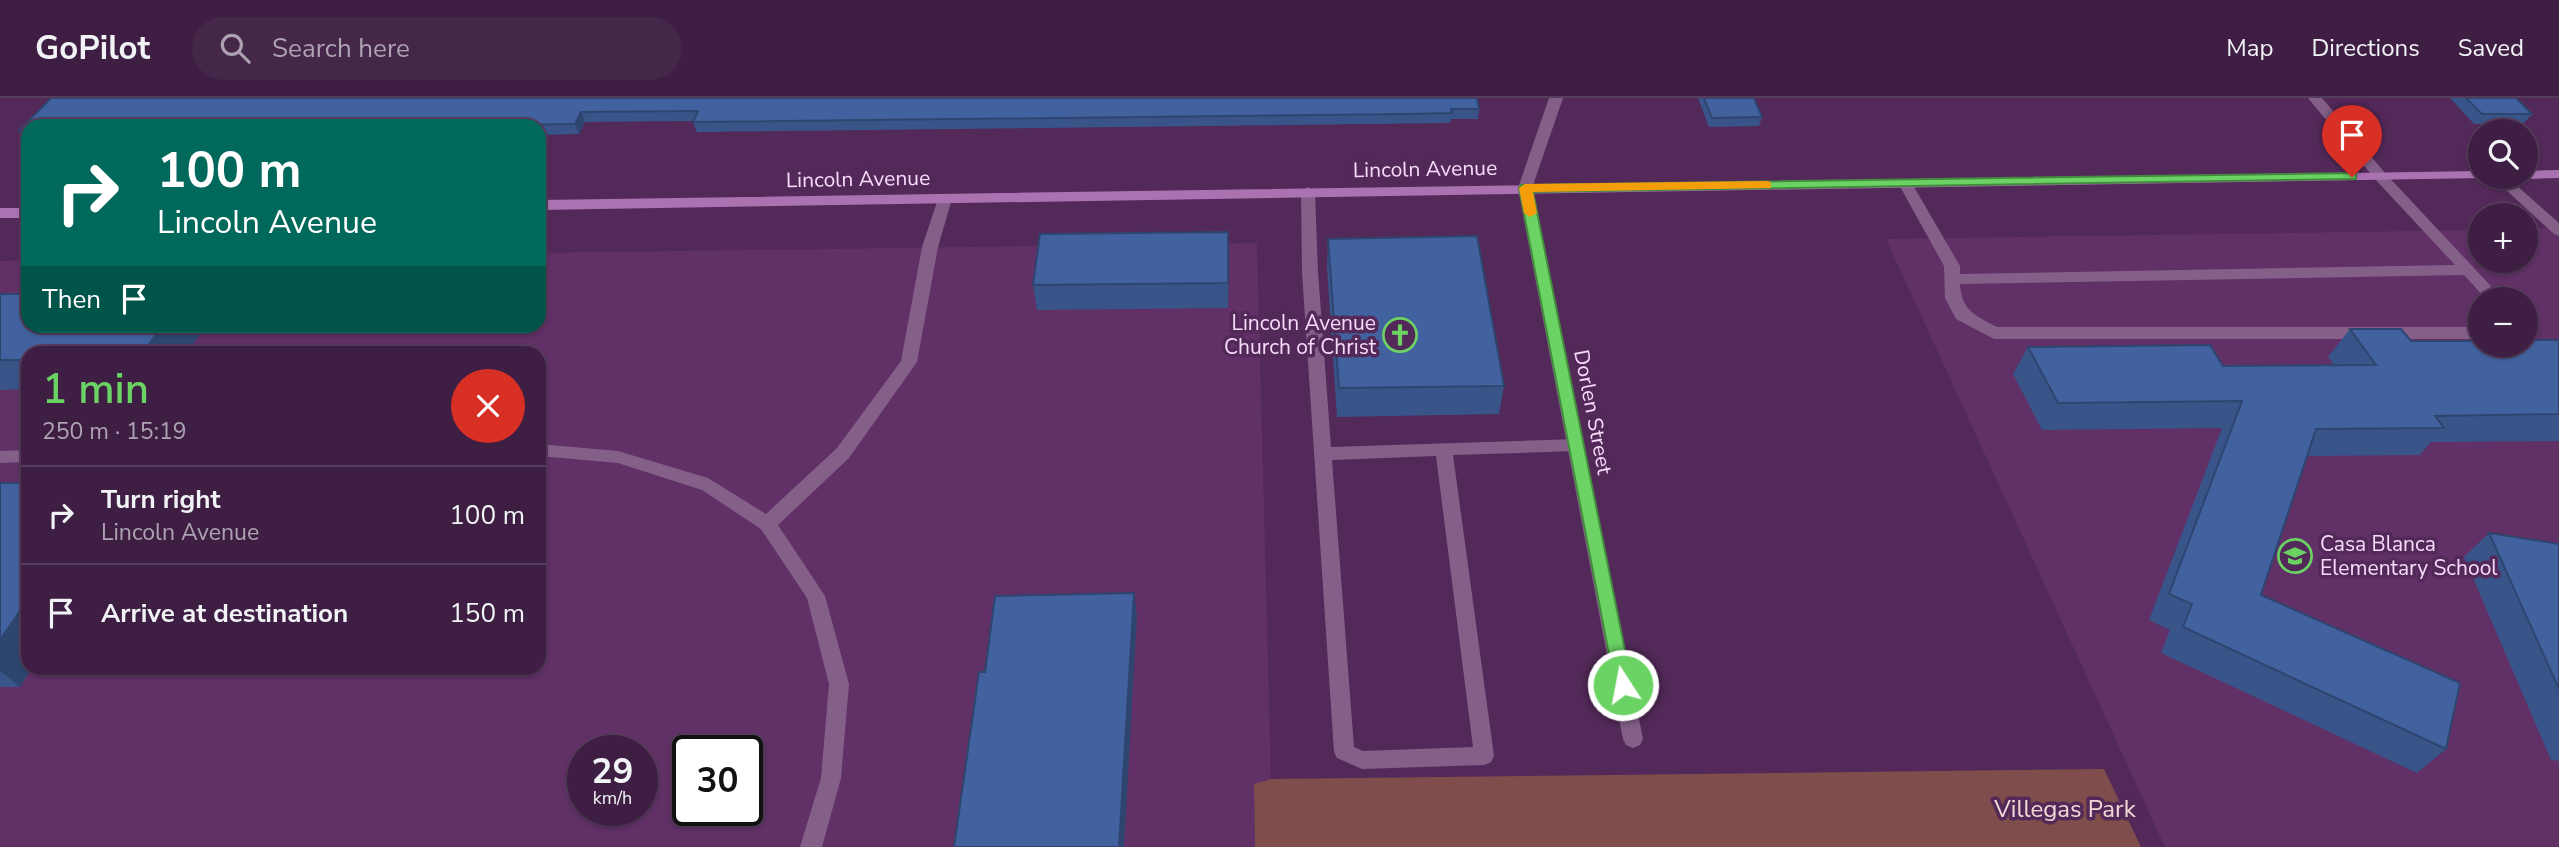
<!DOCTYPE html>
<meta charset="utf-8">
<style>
:root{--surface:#3e1f43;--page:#45274a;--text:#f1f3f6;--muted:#ada2b2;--line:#573d5c;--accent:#6ad363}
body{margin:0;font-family:"Nunito Sans",sans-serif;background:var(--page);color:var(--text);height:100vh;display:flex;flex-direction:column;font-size:26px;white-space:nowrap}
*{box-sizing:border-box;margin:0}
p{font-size:23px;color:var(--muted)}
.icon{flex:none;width:38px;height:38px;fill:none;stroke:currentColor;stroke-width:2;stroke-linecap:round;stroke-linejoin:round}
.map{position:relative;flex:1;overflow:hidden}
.panel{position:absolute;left:21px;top:248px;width:525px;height:329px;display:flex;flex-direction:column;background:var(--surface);border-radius:21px;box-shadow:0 2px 5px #0004,0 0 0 2px var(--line)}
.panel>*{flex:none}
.banner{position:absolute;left:21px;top:21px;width:525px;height:214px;border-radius:21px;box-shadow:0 2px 5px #0004,0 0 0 2px var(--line);background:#00695c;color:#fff;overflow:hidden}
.buttons{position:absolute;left:2468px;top:21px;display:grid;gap:14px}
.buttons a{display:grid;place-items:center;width:70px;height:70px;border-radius:50%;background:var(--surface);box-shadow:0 2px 5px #0004,0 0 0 2px var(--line);font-size:35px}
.speed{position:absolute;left:567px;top:637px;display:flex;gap:14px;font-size:35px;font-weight:700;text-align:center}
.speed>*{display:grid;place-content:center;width:91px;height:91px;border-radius:50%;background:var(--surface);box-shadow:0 2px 5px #0004,0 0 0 2px var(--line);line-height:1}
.speed small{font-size:18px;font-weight:400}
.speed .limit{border:4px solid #111;border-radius:10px;background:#fff;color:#111}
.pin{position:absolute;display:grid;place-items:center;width:60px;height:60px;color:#fff;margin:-72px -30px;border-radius:50% 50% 50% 0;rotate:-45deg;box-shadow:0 0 7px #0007}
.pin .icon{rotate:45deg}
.me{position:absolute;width:77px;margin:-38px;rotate:349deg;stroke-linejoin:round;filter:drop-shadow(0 0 5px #0008)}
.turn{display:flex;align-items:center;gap:24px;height:147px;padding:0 21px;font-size:32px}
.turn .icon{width:91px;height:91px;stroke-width:2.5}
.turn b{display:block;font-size:49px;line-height:60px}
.then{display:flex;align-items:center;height:66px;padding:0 21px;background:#0003;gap:14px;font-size:26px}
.round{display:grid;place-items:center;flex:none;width:74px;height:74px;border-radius:37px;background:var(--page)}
.summary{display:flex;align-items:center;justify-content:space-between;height:119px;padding:0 21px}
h1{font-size:42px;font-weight:600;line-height:52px;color:var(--accent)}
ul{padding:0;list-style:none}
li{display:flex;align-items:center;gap:21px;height:98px;padding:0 21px;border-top:2px solid var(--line)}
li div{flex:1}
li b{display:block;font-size:26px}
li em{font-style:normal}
header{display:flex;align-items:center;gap:42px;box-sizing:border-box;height:98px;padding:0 35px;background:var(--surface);border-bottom:2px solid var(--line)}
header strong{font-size:33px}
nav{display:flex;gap:38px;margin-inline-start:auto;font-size:24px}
.search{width:490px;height:63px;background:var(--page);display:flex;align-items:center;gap:18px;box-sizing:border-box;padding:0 24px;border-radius:38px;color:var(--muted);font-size:26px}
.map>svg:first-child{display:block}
</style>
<header>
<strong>GoPilot</strong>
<div class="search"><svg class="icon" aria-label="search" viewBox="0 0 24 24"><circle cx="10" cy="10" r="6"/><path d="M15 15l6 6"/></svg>Search here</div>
<nav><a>Map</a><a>Directions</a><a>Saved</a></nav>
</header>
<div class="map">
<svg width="2559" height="749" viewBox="0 0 2559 749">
<rect width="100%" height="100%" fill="#532959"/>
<path fill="#603067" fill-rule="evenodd" d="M 2559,130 L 2559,749 L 2165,749 L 1886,141 L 2480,132 L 2480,163 L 2525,163 L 2525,131 ZM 2480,201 L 2525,201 L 2525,247 L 2480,247 Z
M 1257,145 L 1271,681 L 1254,687 L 1255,749 L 0,749 L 0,163 L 28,162 L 28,228 L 539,228 L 539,155 ZM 28,256 L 539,256 L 539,570 L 28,570 ZM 583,653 L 642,653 L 642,712 L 583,712 ZM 688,653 L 747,653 L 747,712 L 688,712 Z"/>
<path fill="#7f4d4b" d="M 2104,671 L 2141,749 L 1255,749 L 1254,686 L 1271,681 Z"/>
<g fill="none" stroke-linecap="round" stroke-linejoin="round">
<path fill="#846089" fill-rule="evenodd" d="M 2380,74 L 2385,75 L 2503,201 L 2486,201 L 2464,177 L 1960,186 C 1961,212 1976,218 1997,229 L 2480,229 L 2480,241 L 1994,241 L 1956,221 L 1945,200 L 1944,168 L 1898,85 L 1900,82 L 1910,82 L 1960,168 L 1960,176 L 2455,167 L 2375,81 L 2375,75 Z
M 2492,79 L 2507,79 L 2559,125 L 2559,138 L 2554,136 Z
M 1308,89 L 1315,94 L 1318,174 L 1331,349 L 1576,341 L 1582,342 L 1585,347 L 1582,352 L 1576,353 L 1453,357 L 1494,658 L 1491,664 L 1484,667 L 1362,671 L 1337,660 L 1334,654 L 1302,174 L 1301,94 ZM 1436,358 L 1473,649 L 1363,653 L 1354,649 L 1332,362 Z
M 945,96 L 952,101 L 938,149 L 917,264 L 849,360 L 778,427 L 825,498 L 849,586 L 841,680 L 822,749 L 800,749 L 821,680 L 829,586 L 807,500 L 761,431 L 702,392 L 618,365 L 539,358 L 539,346 L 618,353 L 708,380 L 766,416 L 837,350 L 901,263 L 922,149 L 938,101 Z
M 28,352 L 28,364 L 0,365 L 0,353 Z"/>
<path fill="#846089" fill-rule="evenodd" d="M 1549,0 L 1563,0 L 1532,90 L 1643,641 L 1640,647 L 1633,650 L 1626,647 L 1623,641 L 1518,90 Z
M 2308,0 L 2322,0 L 2385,75 L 2385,81 L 2375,81 Z"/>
<path fill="#ab72b2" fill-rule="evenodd" d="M 2559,72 L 2559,80 L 2525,81 L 2519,79 L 2525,79 L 2525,73 Z
M 2480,73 L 2480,79 L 2485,80 L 539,112 L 539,102 Z
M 0,110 L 28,110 L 28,120 L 0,120 Z"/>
</g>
<path fill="#395489" d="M 51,0 L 1479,11 L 1478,21 L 1451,21 L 1450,25 L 697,34 L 693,24 L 694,23 L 585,24 L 579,36 L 539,37 L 539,28 L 28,28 L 27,43 L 19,33 Z
M 1698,0 L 1754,0 L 1762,19 L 1759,28 L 1709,29 Z
M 2450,0 L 2516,0 L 2532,16 L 2524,25 L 2474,26 Z
M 1328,141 L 1504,288 L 1499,316 L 1337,319 L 1327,170 Z
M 1229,158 L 1228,210 L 1037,212 L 1033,187 Z
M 0,196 L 206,228 L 186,256 L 28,256 L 28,291 L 0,292 Z
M 2350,231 L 2411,243 L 2559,242 L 2559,343 L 2431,344 L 2420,357 L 2307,358 L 2261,497 L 2446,651 L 2417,675 L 2161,555 L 2170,532 L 2149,522 L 2222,330 L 2042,332 L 2013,276 L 2028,249 L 2223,268 L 2334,267 L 2328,259 Z
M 0,385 L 20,589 L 0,589 Z
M 2489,435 L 2559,446 L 2559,663 L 2551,662 L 2464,459 Z"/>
<path fill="#2e456f" d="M 581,14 L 585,24 L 579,36 L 575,26 Z
M 1228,134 L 1229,158 L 1228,210 Z
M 162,228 L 206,228 L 186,256 L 142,256 Z
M 1134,495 L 1137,517 L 1124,749 L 1119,749 Z
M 28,501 L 28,570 L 32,570 L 20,589 L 0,573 L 0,542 Z"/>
<path fill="#42629f" stroke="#2e456f" stroke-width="2" d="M 51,0 L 1477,0 L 1479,11 L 1451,11 L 1452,15 L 1408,16 L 693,24 L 698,13 L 581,14 L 575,26 L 439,28 L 28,28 L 28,33 L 19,33 Z
M 1704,0 L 1754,0 L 1762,19 L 1712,20 Z
M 2466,0 L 2516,0 L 2532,16 L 2482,16 Z
M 1228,134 L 1228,185 L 1033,187 L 1040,136 Z
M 1477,138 L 1504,288 L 1339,290 L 1328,141 Z
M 0,196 L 28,196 L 28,228 L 162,228 L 142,256 L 28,256 L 28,262 L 0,262 Z
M 2350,231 L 2401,231 L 2411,243 L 2480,243 L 2480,247 L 2525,247 L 2525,242 L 2559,242 L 2559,316 L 2435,318 L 2444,330 L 2316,331 L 2261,497 L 2460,585 L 2446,651 L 2183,529 L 2192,506 L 2169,496 L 2242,303 L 2058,305 L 2028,249 L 2210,247 L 2223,268 L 2376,267 Z
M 0,385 L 28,385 L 28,501 L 0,542 Z
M 2489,435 L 2559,446 L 2559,591 Z
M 1134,495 L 1119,749 L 954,749 L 979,574 L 985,574 L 995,498 Z"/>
<path fill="#6ad363" stroke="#458940" stroke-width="2" d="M 2352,75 L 2356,76 L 2356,81 L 1533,94 L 1632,587 L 1629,593 L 1623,595 L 1616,593 L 1519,90 L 1521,87 Z"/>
<path fill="#f59e0b" d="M 1767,83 L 1771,84 L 1771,90 L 1533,94 L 1537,115 L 1530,119 L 1524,115 L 1519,90 L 1525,86 Z"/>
<defs>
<g id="church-ring" transform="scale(1.75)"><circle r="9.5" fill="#532959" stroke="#6ad363" stroke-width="1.5"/><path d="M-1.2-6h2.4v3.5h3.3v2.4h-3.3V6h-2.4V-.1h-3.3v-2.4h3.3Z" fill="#6ad363"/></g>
<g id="school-ring" transform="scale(1.75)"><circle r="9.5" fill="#532959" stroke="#6ad363" stroke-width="1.5"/><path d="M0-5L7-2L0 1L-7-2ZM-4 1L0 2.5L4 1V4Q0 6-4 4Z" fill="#6ad363"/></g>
</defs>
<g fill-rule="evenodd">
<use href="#church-ring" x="1400" y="237"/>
<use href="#school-ring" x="2295" y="458"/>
</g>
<g text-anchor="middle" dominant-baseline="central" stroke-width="7" stroke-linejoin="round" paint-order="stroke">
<g font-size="21" fill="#f6dcf9" stroke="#532959">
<text transform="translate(1425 71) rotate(-1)">Lincoln Avenue</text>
<text transform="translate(858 81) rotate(-1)">Lincoln Avenue</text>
<text transform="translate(1593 314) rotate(79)">Dorlen Street</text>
</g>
<g font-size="21" fill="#f6dcf9" stroke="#532959" text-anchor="end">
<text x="1376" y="225">Lincoln Avenue<tspan x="1376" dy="24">Church of Christ</tspan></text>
<text x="2320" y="446" text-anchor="start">Casa Blanca<tspan x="2320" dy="24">Elementary School</tspan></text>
</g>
<g font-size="24" fill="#f1d9d7" stroke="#532959">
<text x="2065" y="711">Villegas Park</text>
</g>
</g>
</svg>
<div class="buttons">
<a><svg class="icon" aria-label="search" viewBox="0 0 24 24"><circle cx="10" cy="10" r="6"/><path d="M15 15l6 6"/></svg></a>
<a>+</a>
<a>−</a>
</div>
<div class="speed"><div>29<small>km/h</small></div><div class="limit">30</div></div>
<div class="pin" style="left:2352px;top:79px;background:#d93025"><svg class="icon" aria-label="arrive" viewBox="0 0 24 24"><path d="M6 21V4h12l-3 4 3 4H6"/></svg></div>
<svg class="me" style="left:1623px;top:587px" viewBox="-20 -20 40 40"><circle r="17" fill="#6ad363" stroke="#fff" stroke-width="3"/><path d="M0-11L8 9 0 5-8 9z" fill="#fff"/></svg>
<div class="banner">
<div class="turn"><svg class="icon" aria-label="right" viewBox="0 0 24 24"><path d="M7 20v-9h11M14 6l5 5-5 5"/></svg><div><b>100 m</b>Lincoln Avenue</div></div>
<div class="then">Then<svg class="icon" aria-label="arrive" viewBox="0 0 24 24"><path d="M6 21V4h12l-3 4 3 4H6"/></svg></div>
</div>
<section class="panel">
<div class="summary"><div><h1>1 min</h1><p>250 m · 15:19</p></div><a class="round" style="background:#d93025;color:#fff"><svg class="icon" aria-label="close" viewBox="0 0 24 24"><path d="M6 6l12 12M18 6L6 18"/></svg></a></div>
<ul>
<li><svg class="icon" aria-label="right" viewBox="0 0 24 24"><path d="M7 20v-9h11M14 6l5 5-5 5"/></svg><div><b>Turn right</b><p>Lincoln Avenue</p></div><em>100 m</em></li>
<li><svg class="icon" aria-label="arrive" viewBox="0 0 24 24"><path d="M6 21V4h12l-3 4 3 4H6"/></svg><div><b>Arrive at destination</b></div><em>150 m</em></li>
</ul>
</section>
</div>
